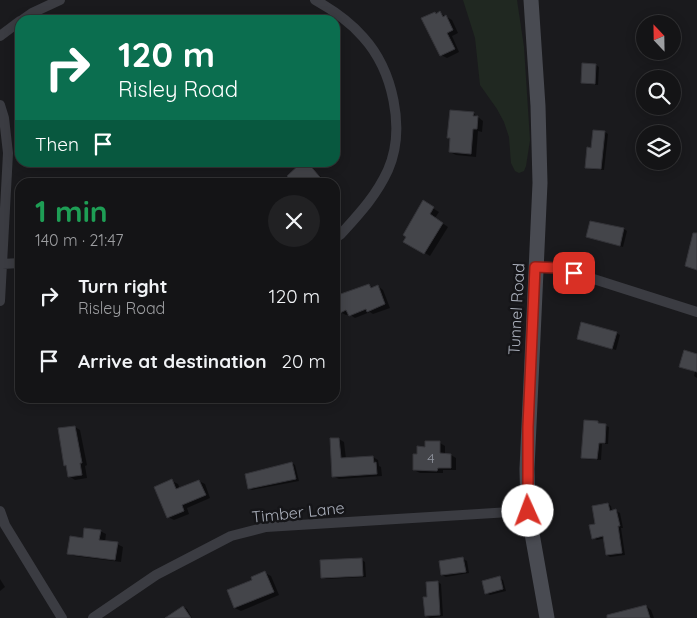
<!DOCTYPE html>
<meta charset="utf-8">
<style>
:root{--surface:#141416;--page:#212123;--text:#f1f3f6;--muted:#9d9ea1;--line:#333335}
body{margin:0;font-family:Quicksand,sans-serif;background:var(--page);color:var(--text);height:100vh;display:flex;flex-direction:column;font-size:19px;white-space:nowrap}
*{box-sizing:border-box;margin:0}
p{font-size:16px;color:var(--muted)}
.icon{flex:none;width:28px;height:28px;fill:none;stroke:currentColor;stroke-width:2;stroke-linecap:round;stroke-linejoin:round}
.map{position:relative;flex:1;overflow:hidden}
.drawer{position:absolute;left:15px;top:178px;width:325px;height:225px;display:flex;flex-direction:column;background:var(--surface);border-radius:15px;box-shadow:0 2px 12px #0003,0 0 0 1px var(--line)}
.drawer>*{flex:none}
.guide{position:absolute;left:15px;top:15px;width:325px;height:152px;border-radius:15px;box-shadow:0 2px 12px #0003,0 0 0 1px var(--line);background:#0b6e4f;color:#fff;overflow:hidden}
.needle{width:32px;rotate:338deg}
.controls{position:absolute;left:636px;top:15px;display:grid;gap:10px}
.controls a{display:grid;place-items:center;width:45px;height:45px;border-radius:50%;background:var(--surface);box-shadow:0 2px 12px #0003,0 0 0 1px var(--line);font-size:25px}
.pin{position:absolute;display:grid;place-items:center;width:42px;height:42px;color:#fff;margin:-21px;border-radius:10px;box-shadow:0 2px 8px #0006}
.me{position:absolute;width:55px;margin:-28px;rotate:358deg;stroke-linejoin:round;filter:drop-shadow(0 0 4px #0008)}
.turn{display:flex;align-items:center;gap:18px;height:105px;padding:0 20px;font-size:22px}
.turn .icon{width:65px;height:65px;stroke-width:2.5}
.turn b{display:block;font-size:35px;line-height:42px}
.then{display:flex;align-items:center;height:48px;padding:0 20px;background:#0003;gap:10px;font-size:19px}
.round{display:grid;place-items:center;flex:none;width:52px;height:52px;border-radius:26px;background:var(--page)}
.summary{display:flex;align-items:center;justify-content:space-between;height:85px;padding:0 20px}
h1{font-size:30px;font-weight:700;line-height:38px;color:#1e9e55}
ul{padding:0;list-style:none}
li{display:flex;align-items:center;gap:15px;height:65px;padding:0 20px}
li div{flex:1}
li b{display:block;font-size:19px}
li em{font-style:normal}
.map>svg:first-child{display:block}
</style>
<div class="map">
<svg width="697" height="618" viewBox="0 0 697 618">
<rect width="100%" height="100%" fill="#1a1a1d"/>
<path fill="#202821" d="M 463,0 L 517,0 L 524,47 L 530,140 L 526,166 L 524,171 L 519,173 L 515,171 L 511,163 L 509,137 L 504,122 L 497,109 L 480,85 L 475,38 Z"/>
<path fill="#0007" d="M 440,13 L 452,20 L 458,33 L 452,36 L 459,52 L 447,58 L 441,55 Z
M 596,65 L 599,67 L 598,85 L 585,84 L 582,82 Z
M 473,113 L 483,121 L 482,132 L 478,131 L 476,157 L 456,155 L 450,152 L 451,139 L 449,137 Z
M 605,132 L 608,134 L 604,170 L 590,169 L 586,167 L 592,149 Z
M 307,162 L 323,179 L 319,182 L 291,182 Z
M 193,181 L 195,182 L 167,182 Z
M 423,202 L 439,212 L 435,218 L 448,227 L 430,256 L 405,241 Z
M 624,229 L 627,231 L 623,247 L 587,236 Z
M 369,285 L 374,288 L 378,286 L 383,290 L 390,308 L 373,314 L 370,312 L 355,318 L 349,314 L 346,315 L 340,312 L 335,298 Z
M 616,333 L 620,335 L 616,350 L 578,339 Z
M 697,355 L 697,378 L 694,376 L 695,372 L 680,366 Z
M 597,422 L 609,427 L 608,444 L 602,444 L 601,460 L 585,459 L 582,457 Z
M 75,427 L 80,430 L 87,465 L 85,466 L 87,478 L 75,480 L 69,476 L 68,467 L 65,465 Z
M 339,439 L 344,442 L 346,459 L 373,457 L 378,460 L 379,466 L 381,467 L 382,476 L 339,479 L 333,476 Z
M 440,443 L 445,446 L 445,455 L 451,455 L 456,458 L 456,470 L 443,470 L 443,473 L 420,473 L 414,470 L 418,455 L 426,448 Z
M 292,463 L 295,465 L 299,481 L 252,490 L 249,488 Z
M 172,481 L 178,484 L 180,489 L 199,481 L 205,484 L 210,498 L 187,508 L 189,514 L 174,520 L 168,517 Z
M 608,504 L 611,506 L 612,511 L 616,511 L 620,513 L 623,528 L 621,528 L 625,555 L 610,557 L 607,555 L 605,538 L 597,540 L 593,538 L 597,525 Z
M 100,531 L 106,534 L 105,542 L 117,544 L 123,547 L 121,562 L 74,556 L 68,553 Z
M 463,559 L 467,561 L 469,573 L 446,577 L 442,575 Z
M 362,560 L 365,562 L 366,577 L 326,579 L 322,577 Z
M 265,573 L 271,576 L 279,595 L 241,611 L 235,608 L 228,591 L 254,580 Z
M 500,578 L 503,580 L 506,591 L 490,595 L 486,593 Z
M 0,579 L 5,587 L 0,591 Z
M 438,582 L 441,584 L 443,616 L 430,618 L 426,616 L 429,598 Z
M 646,606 L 651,610 L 654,618 L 623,618 Z
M 183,607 L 187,609 L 192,618 L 167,618 Z"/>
<path fill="#44454a" stroke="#343439" d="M 440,11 L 443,17 L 446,15 L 453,30 L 447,33 L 455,49 L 440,56 L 421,18 L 435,12 L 436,14 Z
M 582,63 L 596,64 L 595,84 L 581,83 Z
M 450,110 L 474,112 L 473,116 L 478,116 L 477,129 L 473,129 L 471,154 L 449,152 L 450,138 L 447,138 Z
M 593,130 L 605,131 L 601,169 L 585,168 L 587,147 L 591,148 Z
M 302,162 L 307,162 L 320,177 L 313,182 L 293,182 L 287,176 Z
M 423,200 L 434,207 L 430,214 L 443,223 L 424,254 L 403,242 L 406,237 L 403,235 Z
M 590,221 L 624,228 L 620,246 L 586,237 Z
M 693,233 L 697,233 L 697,270 L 685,266 Z
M 369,284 L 371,288 L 378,285 L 385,304 L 367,312 L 366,309 L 349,316 L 346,310 L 340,313 L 335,302 L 335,296 Z
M 581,322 L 617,332 L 612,349 L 577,339 Z
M 684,350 L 697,354 L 697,372 L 679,367 Z
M 584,420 L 598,421 L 598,423 L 606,424 L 605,443 L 599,443 L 597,459 L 581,458 Z
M 75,426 L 82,463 L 80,463 L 82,475 L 68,477 L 66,465 L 64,466 L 58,428 Z
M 330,438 L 339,438 L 341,458 L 373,456 L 374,463 L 376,462 L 377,474 L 332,477 Z
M 425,441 L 440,441 L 440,453 L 451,454 L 451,468 L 438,468 L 437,471 L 413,470 L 413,454 L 417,454 L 417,446 L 425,447 Z
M 292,462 L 296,479 L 248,489 L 245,474 Z
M 172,479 L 176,489 L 199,480 L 206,495 L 182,505 L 184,511 L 167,518 L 154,487 Z
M 608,503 L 610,511 L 616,509 L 620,526 L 618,526 L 622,553 L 606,555 L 603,536 L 592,539 L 589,525 L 595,524 L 592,506 Z
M 84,528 L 101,530 L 99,540 L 118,542 L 115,560 L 67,554 L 70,536 L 83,538 Z
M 463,557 L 466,572 L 441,575 L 439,561 Z
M 362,558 L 363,576 L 321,578 L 320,560 Z
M 265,571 L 274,592 L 234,608 L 227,590 L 252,580 L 251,577 Z
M 500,576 L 503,589 L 485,594 L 482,581 Z
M 438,581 L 440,615 L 425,616 L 423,597 L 427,597 L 426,582 Z
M 646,605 L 650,618 L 607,618 L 607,615 Z
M 183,606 L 191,618 L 165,618 Z"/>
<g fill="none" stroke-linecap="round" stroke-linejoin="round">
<path stroke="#3b3c42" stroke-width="10" d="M 315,0 C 333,10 349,21 363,37 C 393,70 406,129 388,170 C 376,196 360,213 341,234 L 335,238
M 22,20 L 32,13 L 60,0
M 0,36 L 20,21
M 0,105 L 4,118 L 8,153 L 0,301
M 2,264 L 20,263
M 535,267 L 559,268 L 697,312
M 0,511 L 5,525 L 62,618
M 93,618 L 156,575 L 231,536 L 266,527 L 528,511"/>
<path stroke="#494b52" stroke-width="15" d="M 531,0 L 538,106 L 540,183 L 527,469 L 528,511 L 547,618"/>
</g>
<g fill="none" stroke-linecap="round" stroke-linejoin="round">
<g stroke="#8d1f18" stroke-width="12">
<path id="route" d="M 528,511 L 528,427 L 535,267 L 559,268 L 574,273"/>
</g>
<use href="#route" stroke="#d93025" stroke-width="9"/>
</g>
<g text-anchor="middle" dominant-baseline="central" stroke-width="5" stroke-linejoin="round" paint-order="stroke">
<g font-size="14" fill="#9296a0">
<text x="431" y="458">4</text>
</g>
<g font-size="16" fill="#acb1bd" stroke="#151518">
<text transform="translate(516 309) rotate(-87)">Tunnel Road</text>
<text transform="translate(298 512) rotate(-6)">Timber Lane</text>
</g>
</g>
</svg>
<div class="controls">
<a><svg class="needle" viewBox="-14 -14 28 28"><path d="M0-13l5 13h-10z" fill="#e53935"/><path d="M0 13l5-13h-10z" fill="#9d9ea1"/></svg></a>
<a><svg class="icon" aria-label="search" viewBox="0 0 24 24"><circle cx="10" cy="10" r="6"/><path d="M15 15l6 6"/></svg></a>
<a><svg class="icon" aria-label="layers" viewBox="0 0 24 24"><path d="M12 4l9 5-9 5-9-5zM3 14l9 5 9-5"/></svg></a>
</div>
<div class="pin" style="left:574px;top:273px;background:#d93025"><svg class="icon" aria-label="arrive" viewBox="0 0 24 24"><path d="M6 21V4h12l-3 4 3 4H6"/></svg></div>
<svg class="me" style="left:528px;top:511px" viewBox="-20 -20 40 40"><circle r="19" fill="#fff"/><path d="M0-13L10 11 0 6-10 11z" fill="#d93025"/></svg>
<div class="guide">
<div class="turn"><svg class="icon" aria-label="right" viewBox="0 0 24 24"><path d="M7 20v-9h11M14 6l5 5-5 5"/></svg><div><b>120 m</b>Risley Road</div></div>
<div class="then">Then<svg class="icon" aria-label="arrive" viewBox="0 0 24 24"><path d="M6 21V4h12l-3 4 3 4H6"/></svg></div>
</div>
<section class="drawer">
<div class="summary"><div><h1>1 min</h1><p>140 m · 21:47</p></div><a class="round"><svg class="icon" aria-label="close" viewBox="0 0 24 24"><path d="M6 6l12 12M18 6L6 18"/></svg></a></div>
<ul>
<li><svg class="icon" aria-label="right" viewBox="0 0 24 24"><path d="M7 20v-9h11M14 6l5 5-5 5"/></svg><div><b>Turn right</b><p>Risley Road</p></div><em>120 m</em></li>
<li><svg class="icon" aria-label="arrive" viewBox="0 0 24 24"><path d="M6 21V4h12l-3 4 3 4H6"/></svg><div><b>Arrive at destination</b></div><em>20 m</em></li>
</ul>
</section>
</div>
